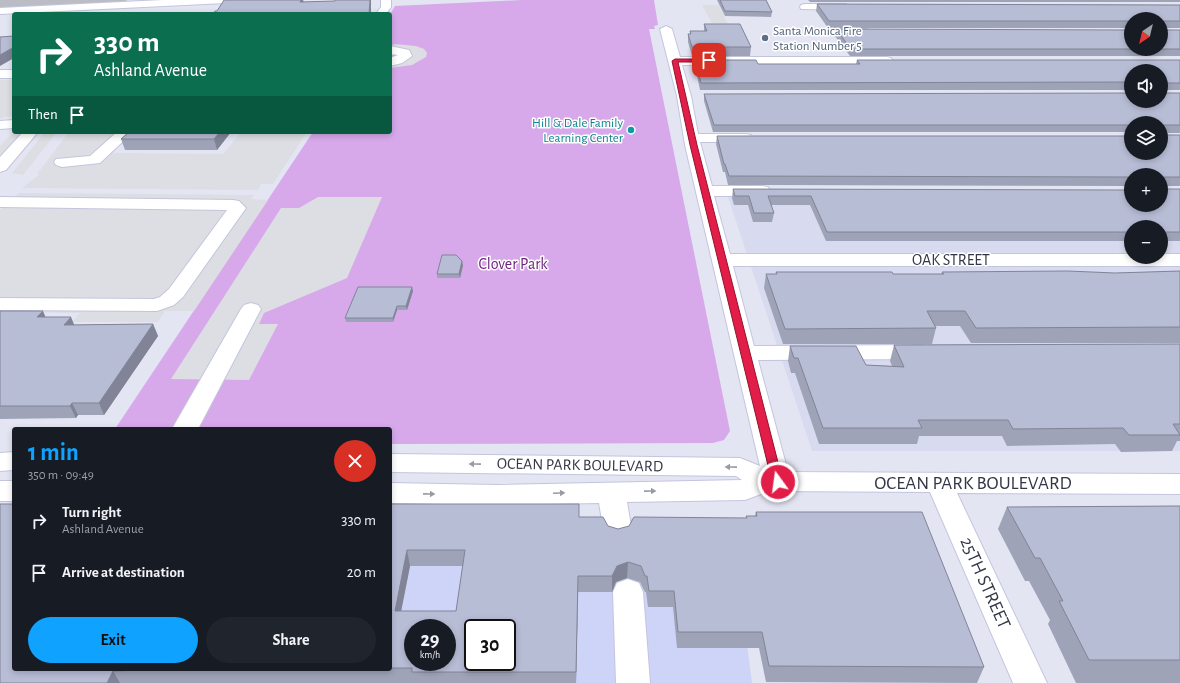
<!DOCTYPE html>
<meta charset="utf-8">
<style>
body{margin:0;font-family:"Alegreya Sans",sans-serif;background:#20242c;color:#f1f3f6;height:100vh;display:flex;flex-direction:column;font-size:15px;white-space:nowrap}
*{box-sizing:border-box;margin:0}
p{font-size:13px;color:#9ea1a6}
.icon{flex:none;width:22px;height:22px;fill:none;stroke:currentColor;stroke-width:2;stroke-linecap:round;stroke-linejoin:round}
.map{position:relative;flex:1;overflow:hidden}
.sheet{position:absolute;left:12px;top:427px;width:380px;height:244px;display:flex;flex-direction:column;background:#171b24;border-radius:4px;box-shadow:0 2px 6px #0003}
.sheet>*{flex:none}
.hud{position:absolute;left:12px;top:12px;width:380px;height:122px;border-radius:4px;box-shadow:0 2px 6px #0003;background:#0b6e4f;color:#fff;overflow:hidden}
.needle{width:26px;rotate:215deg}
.fabs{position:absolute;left:1124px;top:12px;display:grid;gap:8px}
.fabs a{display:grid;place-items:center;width:44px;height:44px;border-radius:50%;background:#171b24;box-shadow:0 2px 6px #0003;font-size:20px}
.speed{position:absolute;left:404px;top:619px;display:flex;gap:8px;font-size:20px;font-weight:700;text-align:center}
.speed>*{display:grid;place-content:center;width:52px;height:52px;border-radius:50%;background:#171b24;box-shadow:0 2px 6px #0003;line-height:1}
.speed small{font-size:10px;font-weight:400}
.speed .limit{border:2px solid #111;border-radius:6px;background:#fff;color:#111}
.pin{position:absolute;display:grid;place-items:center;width:34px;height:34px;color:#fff;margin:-17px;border-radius:8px;box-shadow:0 2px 6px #0006}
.me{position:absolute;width:44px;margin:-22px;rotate:346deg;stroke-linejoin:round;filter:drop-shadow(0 0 3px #0008)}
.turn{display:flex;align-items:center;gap:14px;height:84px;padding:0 16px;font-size:18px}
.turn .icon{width:52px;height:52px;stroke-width:2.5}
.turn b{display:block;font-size:28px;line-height:34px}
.then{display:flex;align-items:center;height:38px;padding:0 16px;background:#0003;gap:8px;font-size:15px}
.round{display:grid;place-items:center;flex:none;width:42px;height:42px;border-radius:21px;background:#20242c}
.overview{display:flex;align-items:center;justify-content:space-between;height:68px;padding:0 16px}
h1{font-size:24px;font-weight:700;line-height:30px;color:#0fa2ff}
.primary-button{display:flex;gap:8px;margin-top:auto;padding:8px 16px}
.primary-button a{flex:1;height:46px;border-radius:24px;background:#0fa2ff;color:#111;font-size:16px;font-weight:700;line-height:46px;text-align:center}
.primary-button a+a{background:#20242c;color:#f1f3f6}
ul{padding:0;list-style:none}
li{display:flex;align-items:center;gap:12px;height:52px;padding:0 16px}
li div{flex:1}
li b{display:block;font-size:15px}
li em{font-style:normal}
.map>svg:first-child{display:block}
.residential{fill:#d8daef;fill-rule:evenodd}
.commercial{fill:#cdd4f8;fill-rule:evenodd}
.green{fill:#d7a9eb}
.parking{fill:#dddee3}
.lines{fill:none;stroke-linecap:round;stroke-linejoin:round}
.taxiway{fill:#bcbdc4;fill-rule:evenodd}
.minor-casing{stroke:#c3c5dd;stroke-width:2}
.minor{fill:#fff;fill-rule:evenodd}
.wall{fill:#9ea3b8;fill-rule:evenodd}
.shaded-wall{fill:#818496}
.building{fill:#b8bdd6;stroke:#818496;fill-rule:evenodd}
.oneway{fill:#999aa2}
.route{fill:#e11d48;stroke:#92132f}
.service-dot{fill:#5c6f8a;stroke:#fff;stroke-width:1.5}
.culture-dot{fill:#0f9aa8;stroke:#fff;stroke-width:1.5}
.labels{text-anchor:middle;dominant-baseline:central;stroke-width:3;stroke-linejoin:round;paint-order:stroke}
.far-service-label{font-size:13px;fill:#4e5e75;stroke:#fff;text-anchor:start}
.far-culture-label{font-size:13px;fill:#0d838f;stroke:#fff;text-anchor:end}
.street-label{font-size:16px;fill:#333646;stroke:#fff}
.park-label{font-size:16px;fill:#6f227c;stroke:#fff}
.near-street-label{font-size:19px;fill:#333646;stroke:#fff}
</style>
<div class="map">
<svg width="1180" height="683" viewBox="0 0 1180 683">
<rect width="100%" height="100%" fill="#e4e5f3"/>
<!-- residential -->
<path class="residential" d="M 727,194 L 1131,205 L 1161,205 L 1180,195 L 1180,451 L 812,451 ZM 1131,227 L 1161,227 L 1161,257 L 1131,257 Z"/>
<!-- commercial -->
<path class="commercial" d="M 0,516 L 14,669 L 390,669 L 390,518 L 731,519 L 752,683 L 0,683 ZM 413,628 L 447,628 L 447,662 L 413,662 ZM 473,628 L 507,628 L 507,662 L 473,662 Z"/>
<!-- green -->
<path class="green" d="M 522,0 L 654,0 L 658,25 L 654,26 L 655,29 L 649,29 L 730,431 L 724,440 L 713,443 L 390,444 L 390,429 L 115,429 L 313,132 L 390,132 L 390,14 L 395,6 Z"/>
<!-- parking -->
<path class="parking" d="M 702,5 L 719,5 L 728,25 L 713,25 Z
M 394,44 L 416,46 L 424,49 L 427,53 L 426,57 L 412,65 L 390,68 L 390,62 L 403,58 L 390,48 Z
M 0,80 L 14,80 L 14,116 L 5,117 L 0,119 Z
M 18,132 L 28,132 L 0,163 L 0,146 L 11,134 Z
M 45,132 L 57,132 L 23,175 L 12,173 Z
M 69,132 L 135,132 L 112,153 L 223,154 L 241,132 L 307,132 L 273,184 L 261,184 L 258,190 L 22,188 L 40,174 L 37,174 Z
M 19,193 L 254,195 L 251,199 L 268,200 L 194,311 L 165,311 L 158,322 L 72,322 L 80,313 L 0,312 L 0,210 Z
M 318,197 L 382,197 L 347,278 L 264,313 L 259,324 L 278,324 L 249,380 L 171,379 L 281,208 L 299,208 Z"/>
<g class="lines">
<!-- taxiway -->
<path class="taxiway" d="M 0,0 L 127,0 L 123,6 L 114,8 L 0,13 Z"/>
<defs>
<path id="minor" d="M 163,0 L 231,0 L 226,3 L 0,14 L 0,8 Z
M 381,0 L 391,0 L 391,7 L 386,14 L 376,14 L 381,7 Z
M 805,4 L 846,4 L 851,7 L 846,10 L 801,9 L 800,7 L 801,5 Z
M 666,26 L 672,29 L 680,57 L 887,57 L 891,58 L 893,61 L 891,64 L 887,65 L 682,65 L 691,96 L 698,134 L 746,134 L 751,135 L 753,138 L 751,141 L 746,142 L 700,142 L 712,186 L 762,186 L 768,187 L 770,191 L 768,195 L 762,196 L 714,196 L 730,254 L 1131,254 L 1131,257 L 1161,257 L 1161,254 L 1180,254 L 1180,266 L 733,266 L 754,346 L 921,345 L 929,347 L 932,352 L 929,357 L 921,359 L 758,360 L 788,472 L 1180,474 L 1180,494 L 957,493 L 1047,683 L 1013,683 L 930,492 L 769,491 L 745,500 L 627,502 L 632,532 L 628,540 L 618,543 L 608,540 L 604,532 L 599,503 L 497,505 L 390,503 L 390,483 L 497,485 L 742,480 L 736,476 L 390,472 L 390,454 L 740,458 L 760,466 L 685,145 L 677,96 L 660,29 Z
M 817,29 L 866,29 L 870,30 L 872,32 L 870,34 L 866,35 L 813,34 L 811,32 L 813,30 Z
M 390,46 L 409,50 L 412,56 L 402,63 L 390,66 L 390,58 L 398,55 L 390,54 Z
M 0,70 L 14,70 L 14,78 L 0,78 Z
M 14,120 L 14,128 L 0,129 L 0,121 Z
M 23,132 L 38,132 L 6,170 L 0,172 L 0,157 Z
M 117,132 L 133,132 L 100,163 L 62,167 L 56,165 L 54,162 L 56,159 L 90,156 Z
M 0,197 L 233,200 L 239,201 L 246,208 L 183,297 L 174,305 L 157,311 L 0,310 L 0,298 L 154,299 L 160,297 L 169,289 L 227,210 L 0,207 Z
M 251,303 L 258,305 L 261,309 L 198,429 L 172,429 L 241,309 L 244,305 Z
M 14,452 L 14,470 L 0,471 L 0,453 Z
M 0,481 L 14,481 L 14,501 L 0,501 Z
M 628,579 L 639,583 L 643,592 L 650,683 L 616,683 L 613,592 L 617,583 Z"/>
</defs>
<!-- minor casing -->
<use href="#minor" class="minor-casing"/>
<!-- minor -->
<use href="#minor" class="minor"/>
</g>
<!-- wall -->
<path class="wall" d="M 717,0 L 766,0 L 772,12 L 771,17 L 725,16 Z
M 808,0 L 1180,0 L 1180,2 L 810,2 Z
M 817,4 L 1180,5 L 1180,28 L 1162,28 L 1162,30 L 1180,30 L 1180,56 L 850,56 L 835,36 L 836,29 L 1161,49 L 1131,19 L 1131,28 L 828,28 L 816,11 Z
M 704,24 L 751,47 L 750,56 L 692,56 L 688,42 L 688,34 L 690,34 L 690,31 L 704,31 Z
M 695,60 L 758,64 L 856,64 L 857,60 L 1180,60 L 1180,90 L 1163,90 L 1163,93 L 1180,93 L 1180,133 L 1163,133 L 1163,135 L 1180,135 L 1180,186 L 1164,186 L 1164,189 L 1180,189 L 1180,241 L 1161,241 L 1161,227 L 1131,227 L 1131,241 L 826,241 L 810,205 L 771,205 L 774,213 L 772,222 L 753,222 L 748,205 L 734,205 L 732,198 L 733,189 L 1131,205 L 1161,175 L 1131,175 L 1131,186 L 728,185 L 725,172 L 723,172 L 716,144 L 717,136 L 1131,153 L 1161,123 L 1131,123 L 1131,132 L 713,132 L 704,101 L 704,94 L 1161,101 L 1131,71 L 1131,90 L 700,90 L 695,66 Z
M 129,132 L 231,132 L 217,150 L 125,150 L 121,139 Z
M 463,265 L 460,278 L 437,278 L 437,274 Z
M 1180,271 L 1180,343 L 971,343 L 960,326 L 935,326 L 936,328 L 932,344 L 783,344 L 764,288 L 766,274 L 776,274 L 776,272 L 893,274 L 941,274 L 942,272 L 1115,273 Z
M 413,291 L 407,310 L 397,310 L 393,322 L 346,322 L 345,318 Z
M 0,311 L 46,317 L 74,325 L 153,324 L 158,336 L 104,415 L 78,415 L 76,418 L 0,419 Z
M 1180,344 L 1180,441 L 1177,441 L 1172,451 L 1121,452 L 1115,444 L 1007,446 L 1002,436 L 919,436 L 917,444 L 819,444 L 795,373 L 791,373 L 788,361 L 790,346 L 866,365 L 892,366 L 890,361 L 894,345 Z
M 390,504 L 579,517 L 618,529 L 746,518 L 746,516 L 755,516 L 756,512 L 984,667 L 977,683 L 766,682 L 759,648 L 677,648 L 673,607 L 648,607 L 646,592 L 645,592 L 640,582 L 627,578 L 616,582 L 612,592 L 578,592 L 576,683 L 0,683 L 14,669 L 390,669 ZM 410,566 L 463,566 L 456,611 L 401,611 Z
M 1180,506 L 1180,683 L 1076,683 L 1048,624 L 1050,620 L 1029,581 L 1025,581 L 998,529 L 1007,507 Z"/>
<!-- shaded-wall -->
<path class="shaded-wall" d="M 301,0 L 303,0 L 304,2 L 301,10 L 300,2 Z
M 370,0 L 371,0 L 371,14 L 369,14 Z
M 14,47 L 14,58 L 0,66 L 0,55 Z
M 220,132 L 231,132 L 217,150 L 214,139 Z
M 462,261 L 463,265 L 460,278 L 459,274 Z
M 412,287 L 413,291 L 407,310 L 406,306 Z
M 397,306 L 397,310 L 393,322 L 393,318 Z
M 43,311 L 48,323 L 37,317 Z
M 71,317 L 76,329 L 64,325 Z
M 153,324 L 158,336 L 104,415 L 99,403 Z
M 72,403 L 78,415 L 76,418 L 70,406 Z
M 407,550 L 410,566 L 398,627 L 395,611 Z
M 628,562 L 627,578 L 616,582 L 612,592 L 612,576 L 617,566 Z
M 578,576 L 578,592 L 576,683 L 576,672 Z
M 113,671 L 120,683 L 107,683 Z"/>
<!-- building -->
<path class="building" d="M 224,0 L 301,0 L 300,2 L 335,1 L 335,0 L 370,0 L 369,14 L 213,14 L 215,11 L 217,11 Z
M 720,0 L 766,0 L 772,12 L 725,11 Z
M 817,4 L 1180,5 L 1180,21 L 1163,21 L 1162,23 L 1162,30 L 1180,30 L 1180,49 L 1161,49 L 1161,19 L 1131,19 L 1131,21 L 829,21 Z
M 704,24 L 740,24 L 751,47 L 692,47 L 688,34 L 691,34 L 690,31 L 707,31 Z
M 836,29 L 1131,30 L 1131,49 L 851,49 Z
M 14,36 L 14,47 L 0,55 L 0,37 Z
M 695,60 L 756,60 L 758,64 L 860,64 L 857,60 L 1180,60 L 1180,83 L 1163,83 L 1163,93 L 1180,93 L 1180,125 L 1163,125 L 1163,135 L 1180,135 L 1180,177 L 1163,177 L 1164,189 L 1180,189 L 1180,232 L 1161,232 L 1161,227 L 1131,227 L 1131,232 L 827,232 L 811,196 L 768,196 L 774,213 L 754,213 L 749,196 L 735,196 L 733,189 L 1131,190 L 1131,205 L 1161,205 L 1161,175 L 1131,175 L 1131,177 L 729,176 L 725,164 L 724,164 L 717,136 L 1131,136 L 1131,153 L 1161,153 L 1161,123 L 1131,123 L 1131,125 L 714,125 L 704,94 L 1131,93 L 1131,101 L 1161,101 L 1161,71 L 1131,71 L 1131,82 L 701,83 Z
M 129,132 L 220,132 L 214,139 L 121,139 Z
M 442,255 L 456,255 L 462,261 L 459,274 L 437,274 Z
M 1068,271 L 1115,273 L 1180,271 L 1180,327 L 976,328 L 965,311 L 927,311 L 936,328 L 785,329 L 766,274 L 777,274 L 776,272 L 892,272 L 893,274 L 944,274 L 942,272 Z
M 358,287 L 412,287 L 406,306 L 397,306 L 393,318 L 345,318 Z
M 0,311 L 43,311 L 37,317 L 71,317 L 64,325 L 153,324 L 99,403 L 72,403 L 70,406 L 0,406 Z
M 1180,344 L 1180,424 L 1173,424 L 1180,435 L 1129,435 L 1123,428 L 1013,429 L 1008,420 L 918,420 L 922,428 L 823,428 L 798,358 L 794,358 L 790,346 L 856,346 L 866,365 L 904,367 L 894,345 Z
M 0,504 L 14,504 L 14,669 L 173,669 L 113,671 L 107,683 L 0,683 Z
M 390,504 L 579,504 L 579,517 L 603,517 L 608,526 L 618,529 L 629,526 L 634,517 L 747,518 L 746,516 L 757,516 L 756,512 L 922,512 L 984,667 L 769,666 L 762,632 L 678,632 L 674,591 L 649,591 L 647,576 L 645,576 L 641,566 L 628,562 L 617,566 L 612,576 L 578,576 L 576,672 L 412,672 L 412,668 L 390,668 ZM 407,550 L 465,550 L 456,611 L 395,611 ZM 413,628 L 447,628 L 447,662 L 413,662 ZM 473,628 L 507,628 L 507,662 L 473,662 Z
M 1180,506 L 1180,660 L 1089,660 L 1059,601 L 1063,601 L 1040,558 L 1035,558 L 1007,507 Z"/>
<!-- one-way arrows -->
<defs><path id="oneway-solid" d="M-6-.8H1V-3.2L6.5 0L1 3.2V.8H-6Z"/></defs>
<g class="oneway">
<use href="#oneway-solid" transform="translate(475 464) rotate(-179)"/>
<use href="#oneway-solid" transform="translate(731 467) rotate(-179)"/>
<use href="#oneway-solid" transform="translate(650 491) rotate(-1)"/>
<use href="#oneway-solid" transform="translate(559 493) rotate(-2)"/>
<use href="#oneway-solid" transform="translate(429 494) rotate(1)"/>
</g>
<!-- route -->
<path class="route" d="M 675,59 L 709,59 L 711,60 L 709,62 L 678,62 L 697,145 L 783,482 L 781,485 L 774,485 L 772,482 L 690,145 L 672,61 Z"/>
<!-- markers -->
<circle class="service-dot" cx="765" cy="38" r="4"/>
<circle class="culture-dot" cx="631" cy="130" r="4"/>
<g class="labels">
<!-- far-service labels -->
<g class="far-service-label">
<text x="773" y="31">Santa Monica Fire<tspan x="773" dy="15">Station Number 5</tspan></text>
</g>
<!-- far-culture labels -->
<g class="far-culture-label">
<text x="623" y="123">Hill &amp; Dale Family<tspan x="623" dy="15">Learning Center</tspan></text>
</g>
<!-- street labels -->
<g class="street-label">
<text x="951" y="260">OAK STREET</text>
<text transform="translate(580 465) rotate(1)">OCEAN PARK BOULEVARD</text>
</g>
<!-- park labels -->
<g class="park-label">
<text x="513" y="264">Clover Park</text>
</g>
<!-- near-street labels -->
<g class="near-street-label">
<text x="973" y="483">OCEAN PARK BOULEVARD</text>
<text transform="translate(985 583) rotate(66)">25TH STREET</text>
</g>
</g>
</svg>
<div class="fabs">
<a><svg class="needle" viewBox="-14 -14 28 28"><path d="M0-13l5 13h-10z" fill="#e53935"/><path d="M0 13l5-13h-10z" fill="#9ea1a6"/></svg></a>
<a><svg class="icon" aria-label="sound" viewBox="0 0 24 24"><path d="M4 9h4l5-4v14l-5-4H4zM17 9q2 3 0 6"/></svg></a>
<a><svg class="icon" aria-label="layers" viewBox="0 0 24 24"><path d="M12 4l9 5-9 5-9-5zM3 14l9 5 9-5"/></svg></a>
<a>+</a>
<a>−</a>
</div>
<div class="speed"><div>29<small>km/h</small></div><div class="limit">30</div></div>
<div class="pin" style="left:709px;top:60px;background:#d93025"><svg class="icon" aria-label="arrive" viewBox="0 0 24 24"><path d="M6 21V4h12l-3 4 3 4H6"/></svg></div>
<svg class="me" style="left:778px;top:482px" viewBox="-20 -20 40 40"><circle r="17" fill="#e11d48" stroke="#fff" stroke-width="3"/><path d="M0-11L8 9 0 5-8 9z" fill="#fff"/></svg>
<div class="hud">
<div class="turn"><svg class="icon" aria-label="right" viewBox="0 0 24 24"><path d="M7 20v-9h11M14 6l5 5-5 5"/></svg><div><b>330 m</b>Ashland Avenue</div></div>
<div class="then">Then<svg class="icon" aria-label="arrive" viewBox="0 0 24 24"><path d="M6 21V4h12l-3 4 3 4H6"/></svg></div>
</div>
<section class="sheet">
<div class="overview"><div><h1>1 min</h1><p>350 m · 09:49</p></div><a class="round" style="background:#d93025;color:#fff"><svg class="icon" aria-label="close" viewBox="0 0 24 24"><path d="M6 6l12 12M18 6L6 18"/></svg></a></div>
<ul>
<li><svg class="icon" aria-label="right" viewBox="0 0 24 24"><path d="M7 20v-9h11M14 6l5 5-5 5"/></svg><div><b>Turn right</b><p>Ashland Avenue</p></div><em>330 m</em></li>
<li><svg class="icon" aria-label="arrive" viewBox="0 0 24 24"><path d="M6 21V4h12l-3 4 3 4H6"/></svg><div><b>Arrive at destination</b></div><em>20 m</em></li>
</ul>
<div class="primary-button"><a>Exit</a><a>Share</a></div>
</section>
</div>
